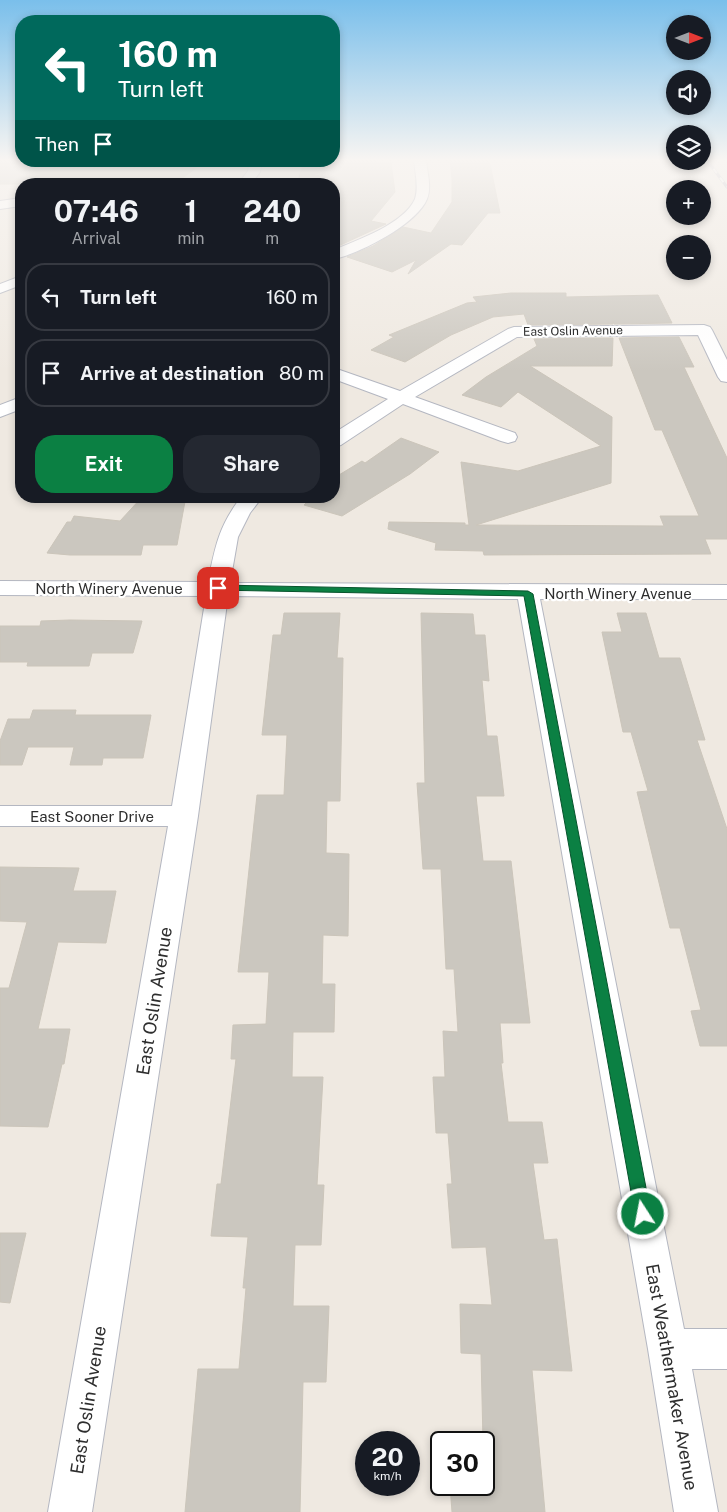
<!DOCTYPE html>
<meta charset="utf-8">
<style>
body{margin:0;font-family:"Public Sans",sans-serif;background:#242831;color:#f1f3f6;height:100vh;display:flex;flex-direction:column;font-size:19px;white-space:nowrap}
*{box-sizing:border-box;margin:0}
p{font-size:16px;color:#9ea1a6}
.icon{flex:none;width:28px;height:28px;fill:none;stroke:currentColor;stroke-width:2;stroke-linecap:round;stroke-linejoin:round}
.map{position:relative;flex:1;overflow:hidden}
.panel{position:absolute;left:15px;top:178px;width:325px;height:325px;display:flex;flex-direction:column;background:#171b24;border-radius:20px;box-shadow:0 2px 8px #0003}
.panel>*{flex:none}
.hud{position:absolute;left:15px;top:15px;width:325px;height:152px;border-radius:20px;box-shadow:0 2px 8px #0003;background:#00695c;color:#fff;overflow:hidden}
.needle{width:32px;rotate:90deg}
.buttons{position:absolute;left:666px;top:15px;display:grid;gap:10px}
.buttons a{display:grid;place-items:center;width:45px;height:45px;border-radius:50%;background:#171b24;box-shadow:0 2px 8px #0003;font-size:25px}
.speed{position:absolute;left:355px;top:1431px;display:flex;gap:10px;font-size:25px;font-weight:700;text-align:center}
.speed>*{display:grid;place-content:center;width:65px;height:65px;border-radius:50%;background:#171b24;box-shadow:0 2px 8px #0003;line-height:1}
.speed small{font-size:12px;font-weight:400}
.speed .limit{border:2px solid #111;border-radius:8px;background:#fff;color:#111}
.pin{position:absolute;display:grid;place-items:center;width:42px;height:42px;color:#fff;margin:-21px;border-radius:10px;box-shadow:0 2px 8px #0006}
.me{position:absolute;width:55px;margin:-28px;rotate:349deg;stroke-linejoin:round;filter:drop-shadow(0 0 4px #0008)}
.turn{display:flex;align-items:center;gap:18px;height:105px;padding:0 20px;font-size:22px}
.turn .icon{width:65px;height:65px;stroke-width:2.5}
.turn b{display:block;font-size:35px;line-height:42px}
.then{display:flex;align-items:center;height:48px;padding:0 20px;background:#0003;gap:10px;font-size:19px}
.eta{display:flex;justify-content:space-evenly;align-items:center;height:85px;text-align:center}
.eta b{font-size:30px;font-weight:700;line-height:35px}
.button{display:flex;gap:10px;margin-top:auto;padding:10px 20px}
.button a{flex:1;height:58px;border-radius:20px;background:#0b8043;color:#fff;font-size:20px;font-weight:700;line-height:58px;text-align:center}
.button a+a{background:#242831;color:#f1f3f6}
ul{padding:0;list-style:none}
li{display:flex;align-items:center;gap:15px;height:68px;margin:0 10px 8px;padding:0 10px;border:2px solid #363941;border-radius:20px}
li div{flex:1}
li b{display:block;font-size:19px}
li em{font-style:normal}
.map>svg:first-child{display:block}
.building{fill:#cbc7bf;stroke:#cbc5ba}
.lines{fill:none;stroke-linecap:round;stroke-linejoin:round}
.street-casing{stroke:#b4b7c1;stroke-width:2}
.street{fill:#fff;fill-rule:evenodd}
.rail-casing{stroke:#a3a6b8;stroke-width:3}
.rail{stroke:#fff;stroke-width:2;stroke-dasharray:5.5;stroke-linecap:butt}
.route{fill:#0b8043;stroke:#07532c}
.labels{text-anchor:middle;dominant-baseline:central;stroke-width:4.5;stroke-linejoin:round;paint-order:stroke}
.far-street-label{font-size:12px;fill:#2e2e2e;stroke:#fff}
.street-label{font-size:15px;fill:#2e2e2e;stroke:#fff}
.near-street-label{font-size:18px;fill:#2e2e2e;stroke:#fff}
</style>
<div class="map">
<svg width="727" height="1512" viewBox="0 0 727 1512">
<rect width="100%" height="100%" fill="#efe9e1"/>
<!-- building -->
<path class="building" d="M 376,160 L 377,163 L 391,163 L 395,192 L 371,221 L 386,224 L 334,248 L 334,184 L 297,184 L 304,161 Z
M 450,160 L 487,160 L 490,164 L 500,213 L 488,213 L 462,245 L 451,244 L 408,274 L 416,260 L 392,272 L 347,257 L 373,246 L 403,227 L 431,233 L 452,202 L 452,178 Z
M 0,161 L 206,161 L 174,184 L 0,184 Z
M 511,293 L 566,293 L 566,297 L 658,295 L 672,323 L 614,324 L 613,321 L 613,324 L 528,325 L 524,314 L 493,317 L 451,335 L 405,362 L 371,350 L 394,337 L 389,335 L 467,303 L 477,302 L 473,297 Z
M 679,337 L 694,367 L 684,367 L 727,458 L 727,539 L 705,539 L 711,554 L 484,555 L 483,551 L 435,550 L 436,543 L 388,529 L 389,522 L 465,523 L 465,525 L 469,525 L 461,462 L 518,471 L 601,446 L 518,392 L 501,407 L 462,395 L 486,377 L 537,346 L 534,339 L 613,338 L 612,366 L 530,366 L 612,417 L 611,483 L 476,525 L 664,526 L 660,516 L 699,516 L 662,430 L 655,430 L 619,338 Z
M 401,438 L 439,452 L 410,474 L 342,516 L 304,505 L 313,496 L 334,496 L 334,478 L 362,461 L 365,463 Z
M 143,496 L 186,496 L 177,545 L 143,545 L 141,555 L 70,555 L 47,553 L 67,522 L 71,522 L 74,516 L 120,521 Z
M 284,613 L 340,613 L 337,658 L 343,658 L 340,801 L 327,801 L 326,853 L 349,854 L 348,936 L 323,935 L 322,984 L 335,984 L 334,1032 L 293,1032 L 292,1077 L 323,1077 L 317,1185 L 324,1185 L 321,1245 L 295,1245 L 293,1306 L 329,1306 L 326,1382 L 303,1382 L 300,1512 L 185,1512 L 198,1369 L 239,1369 L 246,1288 L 243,1288 L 248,1237 L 211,1236 L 217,1184 L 221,1184 L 236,1059 L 231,1059 L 233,1025 L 266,1024 L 269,972 L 238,972 L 257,795 L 284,795 L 287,735 L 262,735 L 273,635 L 281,635 Z
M 421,613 L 473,614 L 475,635 L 485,635 L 489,681 L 482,680 L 487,736 L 497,736 L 504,796 L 476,796 L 483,861 L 511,861 L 530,1023 L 500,1023 L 503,1063 L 501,1063 L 508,1122 L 542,1122 L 548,1163 L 533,1163 L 544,1240 L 557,1239 L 572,1371 L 532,1370 L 545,1512 L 452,1512 L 450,1485 L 484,1485 L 481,1354 L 461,1353 L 460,1304 L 492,1305 L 486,1247 L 452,1248 L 447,1184 L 452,1184 L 448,1133 L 436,1133 L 433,1077 L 445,1077 L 443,1031 L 458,1032 L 454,969 L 446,969 L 441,869 L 423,869 L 417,783 L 425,783 Z
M 617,613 L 646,613 L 659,658 L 680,658 L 705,740 L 697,740 L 727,829 L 727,1046 L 700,1046 L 691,1011 L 701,1010 L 680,928 L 670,928 L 637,792 L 648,791 L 631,732 L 623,732 L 602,632 L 622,632 Z
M 41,621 L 70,620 L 142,621 L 133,653 L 92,653 L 89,666 L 27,666 L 28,662 L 0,662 L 0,626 L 40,626 Z
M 33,710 L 76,710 L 75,715 L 151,715 L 143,758 L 103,758 L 102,765 L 70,765 L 74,747 L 28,747 L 22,765 L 0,765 L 0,741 L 8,719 L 30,719 Z
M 0,867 L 79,868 L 73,891 L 116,891 L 106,943 L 58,942 L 38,1029 L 70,1029 L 64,1064 L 62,1064 L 48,1127 L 0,1126 L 0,988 L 9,988 L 27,922 L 0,921 Z
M 0,1233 L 26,1233 L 10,1303 L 0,1302 Z"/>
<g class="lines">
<defs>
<path id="street" d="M 414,160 L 426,160 C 427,172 432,187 427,199 C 417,224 359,254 334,259 L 334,250 C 357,240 404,224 415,199 C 419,187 415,172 414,160 Z
M 250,161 L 262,161 L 260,172 L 251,184 L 238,184 L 248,171 Z
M 21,198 L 21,206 L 0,209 L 0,201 Z
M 21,276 L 21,285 L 0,293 L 0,284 Z
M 704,325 L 710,327 L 712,330 L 727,360 L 727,382 L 721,381 L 718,377 L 698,335 L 517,337 L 415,397 L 515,433 L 517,437 L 515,441 L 508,443 L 501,441 L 403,404 L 341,445 L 334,447 L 334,433 L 388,399 L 334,379 L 334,368 L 400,391 L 508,329 L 514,327 Z
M 21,397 L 21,409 L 0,417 L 0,405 Z
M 242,496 L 263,496 L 250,513 L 238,537 L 230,583 L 727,585 L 727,599 L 540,599 L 684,1329 L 727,1329 L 727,1369 L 692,1369 L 718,1512 L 674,1512 L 648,1349 L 518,599 L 228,596 L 198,816 L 92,1512 L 48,1512 L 168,826 L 0,826 L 0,806 L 172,806 L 206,596 L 0,595 L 0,581 L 208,582 C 215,547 219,525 242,496 Z"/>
</defs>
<!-- street casing -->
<use href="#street" class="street-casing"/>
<!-- street -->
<use href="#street" class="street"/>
<defs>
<path id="rail" d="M 707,160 L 727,187"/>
</defs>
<!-- rail casing -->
<use href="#rail" class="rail-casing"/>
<!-- rail -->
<use href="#rail" class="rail"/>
</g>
<!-- sky -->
<linearGradient id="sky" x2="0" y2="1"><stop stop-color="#7abfeb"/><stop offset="0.43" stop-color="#f8f5f2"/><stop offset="1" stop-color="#f8f5f2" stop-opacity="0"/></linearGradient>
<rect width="727" height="372" fill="url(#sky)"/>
<!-- route -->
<path class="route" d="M 218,585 L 528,591 L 533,594 L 651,1214 L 649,1219 L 643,1222 L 638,1219 L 635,1214 L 524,596 L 215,590 L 213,588 Z"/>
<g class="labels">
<!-- far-street labels -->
<g class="far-street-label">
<text transform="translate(573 331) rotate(-1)">East Oslin Avenue</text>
</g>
<!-- street labels -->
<g class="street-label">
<text x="109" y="588">North Winery Avenue</text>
<text x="618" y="593">North Winery Avenue</text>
<text x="92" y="816">East Sooner Drive</text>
</g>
<!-- near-street labels -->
<g class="near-street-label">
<text transform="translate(154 1001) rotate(-81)">East Oslin Avenue</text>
<text transform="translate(672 1377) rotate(80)">East Weathermaker Avenue</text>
<text transform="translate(88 1400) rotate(-81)">East Oslin Avenue</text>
</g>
</g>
</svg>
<div class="buttons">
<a><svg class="needle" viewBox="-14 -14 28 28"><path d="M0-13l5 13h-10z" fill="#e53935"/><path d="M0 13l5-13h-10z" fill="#9ea1a6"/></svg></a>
<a><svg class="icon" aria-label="sound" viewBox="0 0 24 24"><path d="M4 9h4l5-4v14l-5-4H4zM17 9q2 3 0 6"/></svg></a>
<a><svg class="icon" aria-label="layers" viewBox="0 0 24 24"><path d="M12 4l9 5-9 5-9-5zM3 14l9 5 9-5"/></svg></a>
<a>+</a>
<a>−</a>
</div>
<div class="speed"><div>20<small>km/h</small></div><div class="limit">30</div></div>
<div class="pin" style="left:218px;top:588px;background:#d93025"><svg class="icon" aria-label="arrive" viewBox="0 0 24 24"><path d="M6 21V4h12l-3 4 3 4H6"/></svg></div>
<svg class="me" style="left:643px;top:1214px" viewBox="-20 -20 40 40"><circle r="17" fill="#0b8043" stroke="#fff" stroke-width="3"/><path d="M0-11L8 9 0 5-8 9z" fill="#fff"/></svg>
<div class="hud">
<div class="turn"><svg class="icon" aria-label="left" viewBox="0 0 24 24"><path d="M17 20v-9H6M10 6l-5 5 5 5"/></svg><div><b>160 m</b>Turn left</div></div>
<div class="then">Then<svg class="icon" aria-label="arrive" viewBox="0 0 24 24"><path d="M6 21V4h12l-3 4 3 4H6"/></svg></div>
</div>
<section class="panel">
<div class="eta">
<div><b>07:46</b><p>Arrival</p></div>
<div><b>1</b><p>min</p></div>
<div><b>240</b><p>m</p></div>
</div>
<ul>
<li><svg class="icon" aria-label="left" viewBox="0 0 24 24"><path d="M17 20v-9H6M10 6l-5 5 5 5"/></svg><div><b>Turn left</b></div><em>160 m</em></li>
<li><svg class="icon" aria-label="arrive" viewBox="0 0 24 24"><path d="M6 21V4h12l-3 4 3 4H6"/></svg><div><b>Arrive at destination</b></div><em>80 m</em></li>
</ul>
<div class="button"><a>Exit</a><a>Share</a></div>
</section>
</div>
